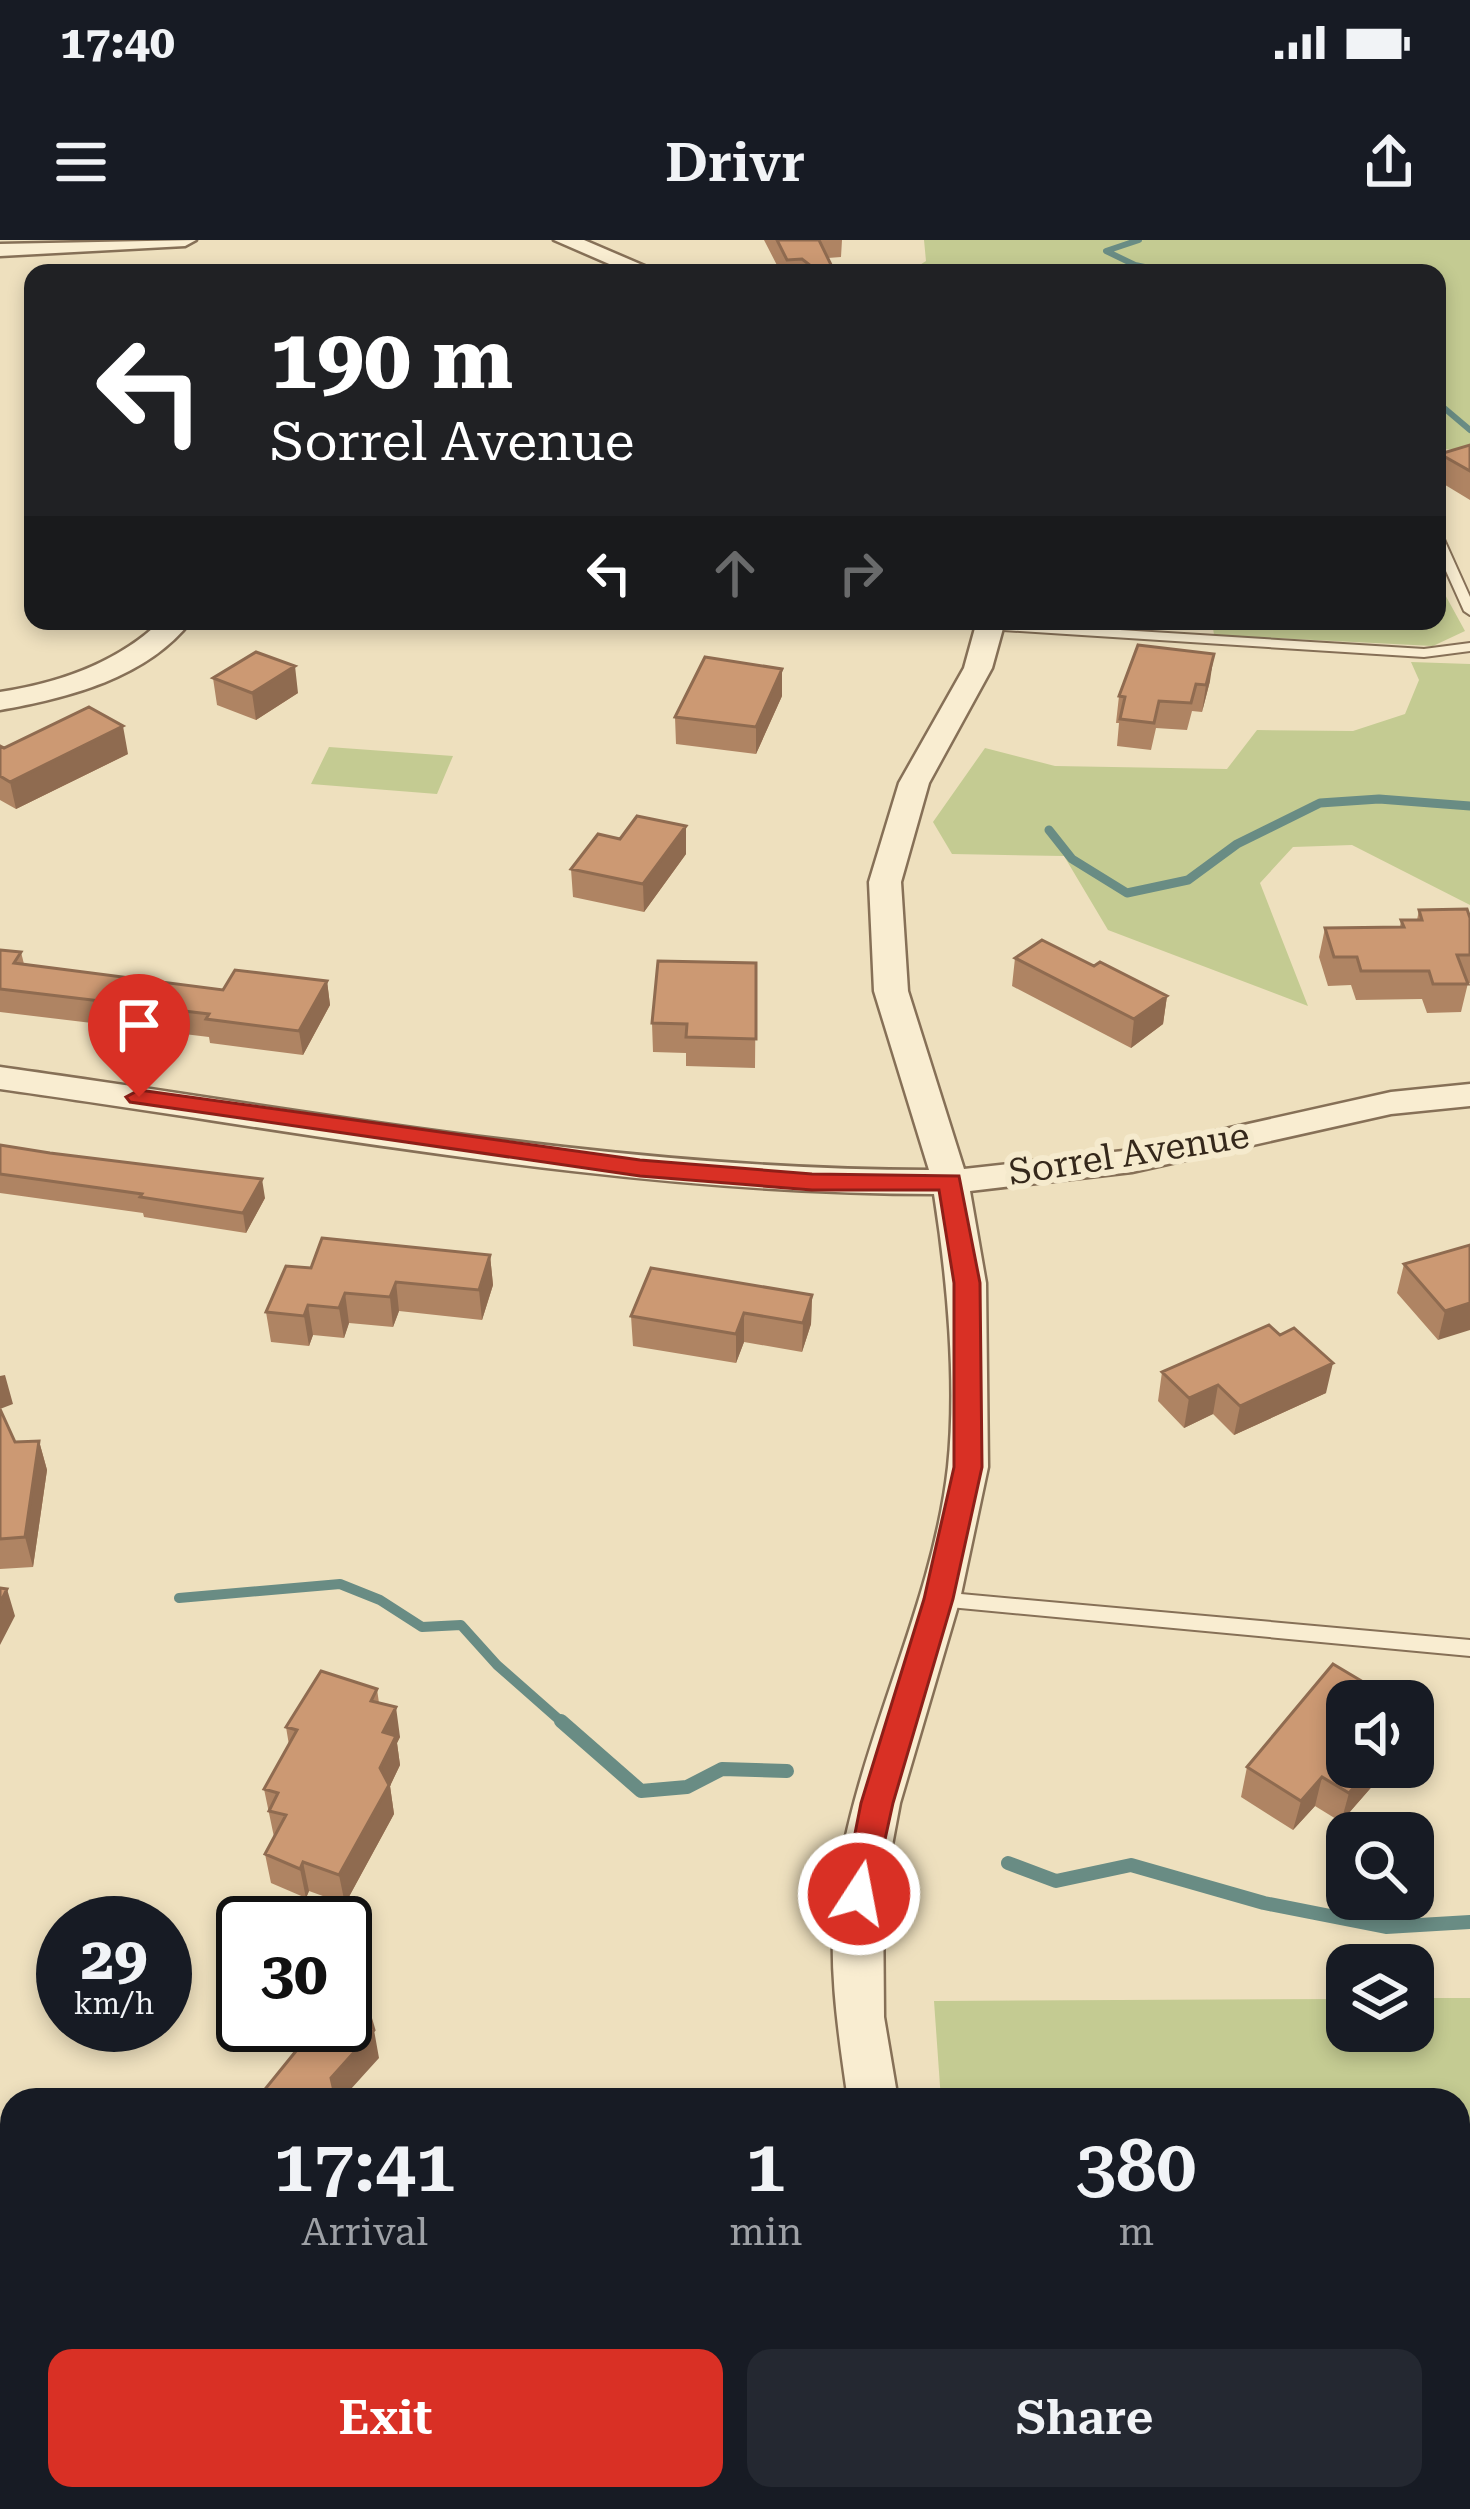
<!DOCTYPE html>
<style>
body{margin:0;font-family:"Roboto Serif",serif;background:#242831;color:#f1f3f6;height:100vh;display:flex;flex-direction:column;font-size:45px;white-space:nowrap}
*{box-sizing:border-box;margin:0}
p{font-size:39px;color:#9ea1a6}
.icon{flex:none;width:66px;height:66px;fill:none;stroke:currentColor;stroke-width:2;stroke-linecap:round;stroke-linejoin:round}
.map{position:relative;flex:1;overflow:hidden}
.details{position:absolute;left:0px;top:1848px;width:1470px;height:423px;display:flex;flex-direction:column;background:#171b24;border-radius:36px 36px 0 0;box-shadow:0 6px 18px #0003}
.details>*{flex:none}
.hud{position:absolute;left:24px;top:24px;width:1422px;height:366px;border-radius:24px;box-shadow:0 6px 18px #0003;background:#202124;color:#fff;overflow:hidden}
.fabs{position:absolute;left:1326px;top:1440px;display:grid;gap:24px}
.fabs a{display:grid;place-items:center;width:108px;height:108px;border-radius:24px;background:#171b24;box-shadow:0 6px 18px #0003;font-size:60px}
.speed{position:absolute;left:36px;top:1656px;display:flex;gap:24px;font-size:60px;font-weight:700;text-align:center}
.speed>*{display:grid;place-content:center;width:156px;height:156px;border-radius:50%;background:#171b24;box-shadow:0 6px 18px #0003;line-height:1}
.speed small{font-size:30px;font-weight:400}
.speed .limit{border:6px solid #111;border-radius:18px;background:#fff;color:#111}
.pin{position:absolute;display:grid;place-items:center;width:102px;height:102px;color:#fff;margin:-123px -51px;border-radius:50% 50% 50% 0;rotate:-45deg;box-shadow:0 0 12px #0007}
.pin .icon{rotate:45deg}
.me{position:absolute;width:132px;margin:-66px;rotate:11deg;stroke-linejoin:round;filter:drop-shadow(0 0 9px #0008)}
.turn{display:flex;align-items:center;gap:42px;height:252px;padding:0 48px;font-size:54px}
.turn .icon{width:156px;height:156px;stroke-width:2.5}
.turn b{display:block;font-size:84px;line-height:102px}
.lanes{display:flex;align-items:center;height:114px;padding:0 48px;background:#0003;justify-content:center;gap:60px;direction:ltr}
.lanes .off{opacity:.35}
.eta{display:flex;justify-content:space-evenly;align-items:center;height:204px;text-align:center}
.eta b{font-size:72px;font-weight:600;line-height:84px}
.action{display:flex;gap:24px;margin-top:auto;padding:24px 48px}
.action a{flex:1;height:138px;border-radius:24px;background:#d93025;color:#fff;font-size:48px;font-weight:600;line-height:138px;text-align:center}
.action a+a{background:#242831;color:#f1f3f6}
.status{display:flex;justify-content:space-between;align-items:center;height:84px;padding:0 60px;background:#171b24;direction:ltr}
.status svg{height:33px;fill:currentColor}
header{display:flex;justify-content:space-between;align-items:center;height:156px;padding:0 48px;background:#171b24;font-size:54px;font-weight:600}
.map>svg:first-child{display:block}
.green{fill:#c4cb92}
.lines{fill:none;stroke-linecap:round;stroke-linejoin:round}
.stream-far3{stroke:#698c84;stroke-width:6}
.stream-far2{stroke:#698c84;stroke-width:9}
.stream-far1{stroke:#698c84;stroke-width:10}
.stream{stroke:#698c84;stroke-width:14}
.service-casing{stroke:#867057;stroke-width:4}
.minor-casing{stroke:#867057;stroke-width:5}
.service{fill:#f9edd1;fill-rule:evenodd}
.minor{fill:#f9edd1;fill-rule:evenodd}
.wall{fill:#af8463}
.shaded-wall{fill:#8f6b50}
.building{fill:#cc9973;stroke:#8f6b50;stroke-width:3}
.route{fill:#d93025;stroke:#8d1f18;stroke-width:3}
.labels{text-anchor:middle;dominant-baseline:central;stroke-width:12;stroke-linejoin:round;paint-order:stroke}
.street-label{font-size:36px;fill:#35281b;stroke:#f5eacd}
</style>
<div class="status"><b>17:40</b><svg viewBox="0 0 49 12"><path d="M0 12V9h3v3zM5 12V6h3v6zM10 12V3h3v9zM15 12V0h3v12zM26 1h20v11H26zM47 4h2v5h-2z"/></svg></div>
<header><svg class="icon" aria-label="menu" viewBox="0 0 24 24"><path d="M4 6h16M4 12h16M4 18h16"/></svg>Drivr<svg class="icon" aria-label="share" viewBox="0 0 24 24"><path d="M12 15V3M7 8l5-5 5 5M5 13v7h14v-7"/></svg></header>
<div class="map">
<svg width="1470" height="2269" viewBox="0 0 1470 2269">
<rect width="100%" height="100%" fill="#eee0be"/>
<!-- green -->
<path class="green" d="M 924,0 L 1470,0 L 1470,210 L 1437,209 L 1437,33 L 907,33 L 926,21 Z
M 1437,340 L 1465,391 L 1433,406 L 1214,395 L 1212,381 L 1437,381 Z
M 1411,422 L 1470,424 L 1470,665 L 1352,605 L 1293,607 L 1260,643 L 1308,766 L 1108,690 L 1064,616 L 952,614 L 933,582 L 985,508 L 1055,526 L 1227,529 L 1257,490 L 1353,491 L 1405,474 L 1419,440 Z
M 329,507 L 453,516 L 437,554 L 311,544 Z
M 1413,1758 L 1470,1758 L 1470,2044 L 1458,2052 L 1458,1860 L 941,1860 L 934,1761 L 1347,1759 L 1347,1791 L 1413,1791 Z"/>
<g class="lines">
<!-- stream-far3 -->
<path class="stream-far3" d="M 1139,0 L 1106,11 L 1135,25 L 1173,33
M 1437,162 L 1470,190"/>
<!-- stream-far2 -->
<path class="stream-far2" d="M 1049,590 L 1072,619 L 1127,653 L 1188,640 L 1237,604 L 1320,563 L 1379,559 L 1470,566"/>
<!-- stream-far1 -->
<path class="stream-far1" d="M 179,1358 L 340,1344 L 380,1360 L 422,1387 L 461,1385 L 497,1425 L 564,1484"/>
<!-- stream -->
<path class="stream" d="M 561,1481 L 641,1551 L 687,1547 L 722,1529 L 787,1531
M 1008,1623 L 1056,1641 L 1131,1625 L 1264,1663 L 1386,1687 L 1470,1682"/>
<defs>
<path id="service" d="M 1437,293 L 1443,297 L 1470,357 L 1470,375 L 1464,371 L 1437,311 Z
M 991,382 L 1424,409 L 1470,403 L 1470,411 L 1424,417 L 987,389 L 985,386 Z
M 939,1352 L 1470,1400 L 1470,1416 L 939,1366 L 932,1364 L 929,1359 L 932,1354 Z"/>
<path id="minor" d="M 196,0 L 185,6 L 0,16 L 0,4 Z
M 554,0 L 584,0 L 661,33 L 630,33 Z
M 161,381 L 191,381 C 147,438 68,458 0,470 L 0,452 C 59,443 117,423 161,381 Z
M 977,381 L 1005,381 L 992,428 L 929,543 L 901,642 L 908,751 L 964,929 L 1132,910 L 1391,852 L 1470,844 L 1470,866 L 1391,874 L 1132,932 L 970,951 L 986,1043 L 988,1227 L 960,1359 L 900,1563 L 883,1653 L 884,1777 L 898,1860 L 848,1860 C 838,1792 827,1719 836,1651 C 855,1507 932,1370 948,1227 C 957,1142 947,1037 934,954 C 621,954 309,892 0,849 L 0,827 C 308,870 617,930 929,930 L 874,751 L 869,642 L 899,543 L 964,428 Z
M 995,2259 L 1052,2259 L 1056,2269 L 999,2269 Z"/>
</defs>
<!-- service casing -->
<use href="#service" class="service-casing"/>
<!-- minor casing -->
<use href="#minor" class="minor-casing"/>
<!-- service -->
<use href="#service" class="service"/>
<!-- minor -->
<use href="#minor" class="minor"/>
</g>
<!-- wall -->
<path class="wall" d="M 764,0 L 842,0 L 841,17 L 828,18 L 835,33 L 781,33 Z
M 1470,205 L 1470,260 L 1437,240 L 1440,214 Z
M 375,381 L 427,381 L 427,386 L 376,389 Z
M 213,438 L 298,453 L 256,480 L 217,465 Z
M 1210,441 L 1202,472 L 1192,471 L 1187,490 L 1156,488 L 1151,510 L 1117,506 L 1119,483 L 1116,483 L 1119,456 Z
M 782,456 L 756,514 L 676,504 L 675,477 Z
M 0,506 L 4,508 L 128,514 L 16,569 L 0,560 Z
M 686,614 L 644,672 L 573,657 L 571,629 Z
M 1419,670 L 1470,678 L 1470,743 L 1468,743 L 1461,772 L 1427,773 L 1422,759 L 1356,760 L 1351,745 L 1328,746 L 1319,717 L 1325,688 L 1400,687 L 1401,680 L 1417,680 Z
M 0,710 L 21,712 L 24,724 L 223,750 L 327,741 L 330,765 L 303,815 L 210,803 L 209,797 L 0,772 Z
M 1015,718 L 1094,726 L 1167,756 L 1163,784 L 1131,808 L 1012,746 Z
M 756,723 L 755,828 L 686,826 L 686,813 L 653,812 L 652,783 Z
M 0,905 L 265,958 L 246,993 L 144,977 L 143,973 L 0,953 Z
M 1470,1005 L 1438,1100 L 1397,1053 L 1404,1024 Z
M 490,1015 L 493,1045 L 482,1080 L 399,1071 L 393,1087 L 349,1083 L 344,1098 L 313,1095 L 309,1106 L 271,1102 L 266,1072 L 311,1028 Z
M 812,1055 L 811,1084 L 802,1112 L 744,1102 L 736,1123 L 633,1106 L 631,1076 Z
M 1280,1095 L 1326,1153 L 1234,1195 L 1213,1174 L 1184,1188 L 1158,1161 L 1162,1132 Z
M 0,1169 L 15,1202 L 39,1201 L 47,1230 L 33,1327 L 0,1329 Z
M 377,1449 L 379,1463 L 400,1497 L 397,1503 L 400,1525 L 390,1546 L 394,1574 L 345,1664 L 309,1651 L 306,1658 L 271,1643 L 265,1614 L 274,1597 L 264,1549 L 289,1505 L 286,1487 Z
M 1247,1527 L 1389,1527 L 1341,1582 L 1315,1566 L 1293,1590 L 1241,1557 Z"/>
<!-- shaded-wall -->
<path class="shaded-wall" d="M 1214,414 L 1210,441 L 1202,472 L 1206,445 Z
M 295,426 L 298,453 L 256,480 L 252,453 Z
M 782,429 L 782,456 L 756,514 L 756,487 Z
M 123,486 L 128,514 L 16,569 L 10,542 Z
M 686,586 L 686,614 L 644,672 L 643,644 Z
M 327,741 L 330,765 L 303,815 L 299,791 Z
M 1167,756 L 1163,784 L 1131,808 L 1134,779 Z
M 262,939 L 265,958 L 246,993 L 243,973 Z
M 490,1015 L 493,1045 L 482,1080 L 479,1050 Z
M 396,1042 L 399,1071 L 393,1087 L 390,1057 Z
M 345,1053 L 349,1083 L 344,1098 L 339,1068 Z
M 812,1055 L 811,1084 L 802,1112 L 803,1083 Z
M 1470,1063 L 1470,1090 L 1438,1100 L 1445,1071 Z
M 308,1065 L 313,1095 L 309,1106 L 304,1076 Z
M 744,1073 L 744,1102 L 736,1123 L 736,1094 Z
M 1333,1123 L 1326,1153 L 1234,1195 L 1240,1166 Z
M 5,1135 L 13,1164 L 0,1169 L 0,1136 Z
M 1218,1145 L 1213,1174 L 1184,1188 L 1189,1158 Z
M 39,1201 L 47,1230 L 33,1327 L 25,1297 Z
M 7,1349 L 15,1376 L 0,1405 L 0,1363 Z
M 396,1467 L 400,1497 L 397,1503 L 400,1525 L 390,1546 L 394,1574 L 345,1664 L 339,1635 L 380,1528 L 383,1492 Z
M 1372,1527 L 1389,1527 L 1341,1582 L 1349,1553 Z
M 1322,1537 L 1315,1566 L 1293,1590 L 1301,1561 Z
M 303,1622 L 309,1651 L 306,1658 L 300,1629 Z
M 374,1790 L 379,1818 L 341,1860 L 335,1860 L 331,1838 Z
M 695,2259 L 719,2259 L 712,2269 L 688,2269 Z"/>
<!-- building -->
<path class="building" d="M 777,0 L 819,0 L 835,33 L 820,33 L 802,19 L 787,20 Z
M 1470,205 L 1470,231 L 1440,214 Z
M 1138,405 L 1214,414 L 1206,445 L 1196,444 L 1191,463 L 1159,461 L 1154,483 L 1120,479 L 1125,457 L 1119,456 Z
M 256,412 L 295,426 L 252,453 L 213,438 Z
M 705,417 L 782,429 L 756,487 L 675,477 Z
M 89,467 L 123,486 L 10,542 L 0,536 L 0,506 L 4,508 Z
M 637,576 L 686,586 L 643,644 L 571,629 L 598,594 L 620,599 Z
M 1467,669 L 1470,678 L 1470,715 L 1457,715 L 1468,744 L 1433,744 L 1429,731 L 1361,731 L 1357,717 L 1334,717 L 1325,688 L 1404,687 L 1401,680 L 1422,680 L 1419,670 Z
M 1042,700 L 1094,726 L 1100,722 L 1167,756 L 1134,779 L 1015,718 Z
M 0,710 L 21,712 L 14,723 L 223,750 L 235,730 L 327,741 L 299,791 L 206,779 L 209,774 L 0,749 Z
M 658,721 L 756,723 L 756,799 L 686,797 L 687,784 L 652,783 Z
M 0,905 L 50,913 L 262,939 L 243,973 L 140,957 L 142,954 L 0,934 Z
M 322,998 L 490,1015 L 479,1050 L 396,1042 L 390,1057 L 345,1053 L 339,1068 L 308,1065 L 304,1076 L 266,1072 L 286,1026 L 311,1028 Z
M 1470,1005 L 1470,1063 L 1445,1071 L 1404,1024 Z
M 651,1028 L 812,1055 L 803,1083 L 744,1073 L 736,1094 L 631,1076 Z
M 1269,1085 L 1280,1095 L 1294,1088 L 1333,1123 L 1240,1166 L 1218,1145 L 1189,1158 L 1162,1132 Z
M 0,1169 L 15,1202 L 39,1201 L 25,1297 L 0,1299 Z
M 0,1348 L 7,1349 L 0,1363 Z
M 1333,1424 L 1395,1461 L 1347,1461 L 1347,1527 L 1372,1527 L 1349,1553 L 1322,1537 L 1301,1561 L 1247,1527 Z
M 321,1431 L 377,1449 L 371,1461 L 396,1467 L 383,1492 L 396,1496 L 380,1528 L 389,1545 L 339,1635 L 303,1622 L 300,1629 L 265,1614 L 286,1575 L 269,1571 L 278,1553 L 264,1549 L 297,1490 L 286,1487 Z
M 363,1753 L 374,1790 L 331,1838 L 336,1860 L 237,1860 L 262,1853 L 296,1811 L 290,1785 L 345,1785 L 345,1758 Z
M 609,2259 L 695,2259 L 688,2269 L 603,2269 Z"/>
<!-- route -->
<path class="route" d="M 139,850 L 640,920 L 812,934 L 959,936 L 980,1043 L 982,1227 L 953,1359 L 893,1563 L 871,1663 L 859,1667 L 848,1663 L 843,1654 L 861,1563 L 924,1359 L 954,1227 L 954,1043 L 939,950 L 812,950 L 640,936 L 130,862 L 126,857 Z"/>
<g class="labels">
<!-- street labels -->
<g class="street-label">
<text transform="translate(1129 914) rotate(-9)">Sorrel Avenue</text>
</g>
</g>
</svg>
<div class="fabs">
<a><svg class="icon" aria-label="sound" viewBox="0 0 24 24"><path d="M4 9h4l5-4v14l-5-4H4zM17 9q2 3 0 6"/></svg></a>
<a><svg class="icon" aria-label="search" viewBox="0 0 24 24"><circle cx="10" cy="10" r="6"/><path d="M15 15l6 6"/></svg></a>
<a><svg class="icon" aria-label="layers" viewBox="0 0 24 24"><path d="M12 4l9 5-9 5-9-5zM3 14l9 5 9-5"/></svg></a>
</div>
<div class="speed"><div>29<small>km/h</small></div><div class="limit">30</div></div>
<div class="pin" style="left:139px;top:857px;background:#d93025"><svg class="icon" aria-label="arrive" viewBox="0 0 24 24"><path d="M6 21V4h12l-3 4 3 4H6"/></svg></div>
<svg class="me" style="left:859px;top:1654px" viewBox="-20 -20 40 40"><circle r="17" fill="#d93025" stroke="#fff" stroke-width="3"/><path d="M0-11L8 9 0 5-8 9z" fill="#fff"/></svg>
<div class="hud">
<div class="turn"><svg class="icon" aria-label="left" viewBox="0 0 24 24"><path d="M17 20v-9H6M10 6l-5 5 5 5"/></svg><div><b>190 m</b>Sorrel Avenue</div></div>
<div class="lanes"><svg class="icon" aria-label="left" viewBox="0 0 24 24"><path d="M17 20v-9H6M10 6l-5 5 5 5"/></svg><svg class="icon off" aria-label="ahead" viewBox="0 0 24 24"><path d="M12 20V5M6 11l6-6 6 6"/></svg><svg class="icon off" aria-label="right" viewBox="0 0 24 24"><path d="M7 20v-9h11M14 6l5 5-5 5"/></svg></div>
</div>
<section class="details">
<div class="eta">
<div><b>17:41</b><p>Arrival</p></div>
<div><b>1</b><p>min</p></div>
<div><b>380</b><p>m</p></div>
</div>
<div class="action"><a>Exit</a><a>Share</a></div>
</section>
</div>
